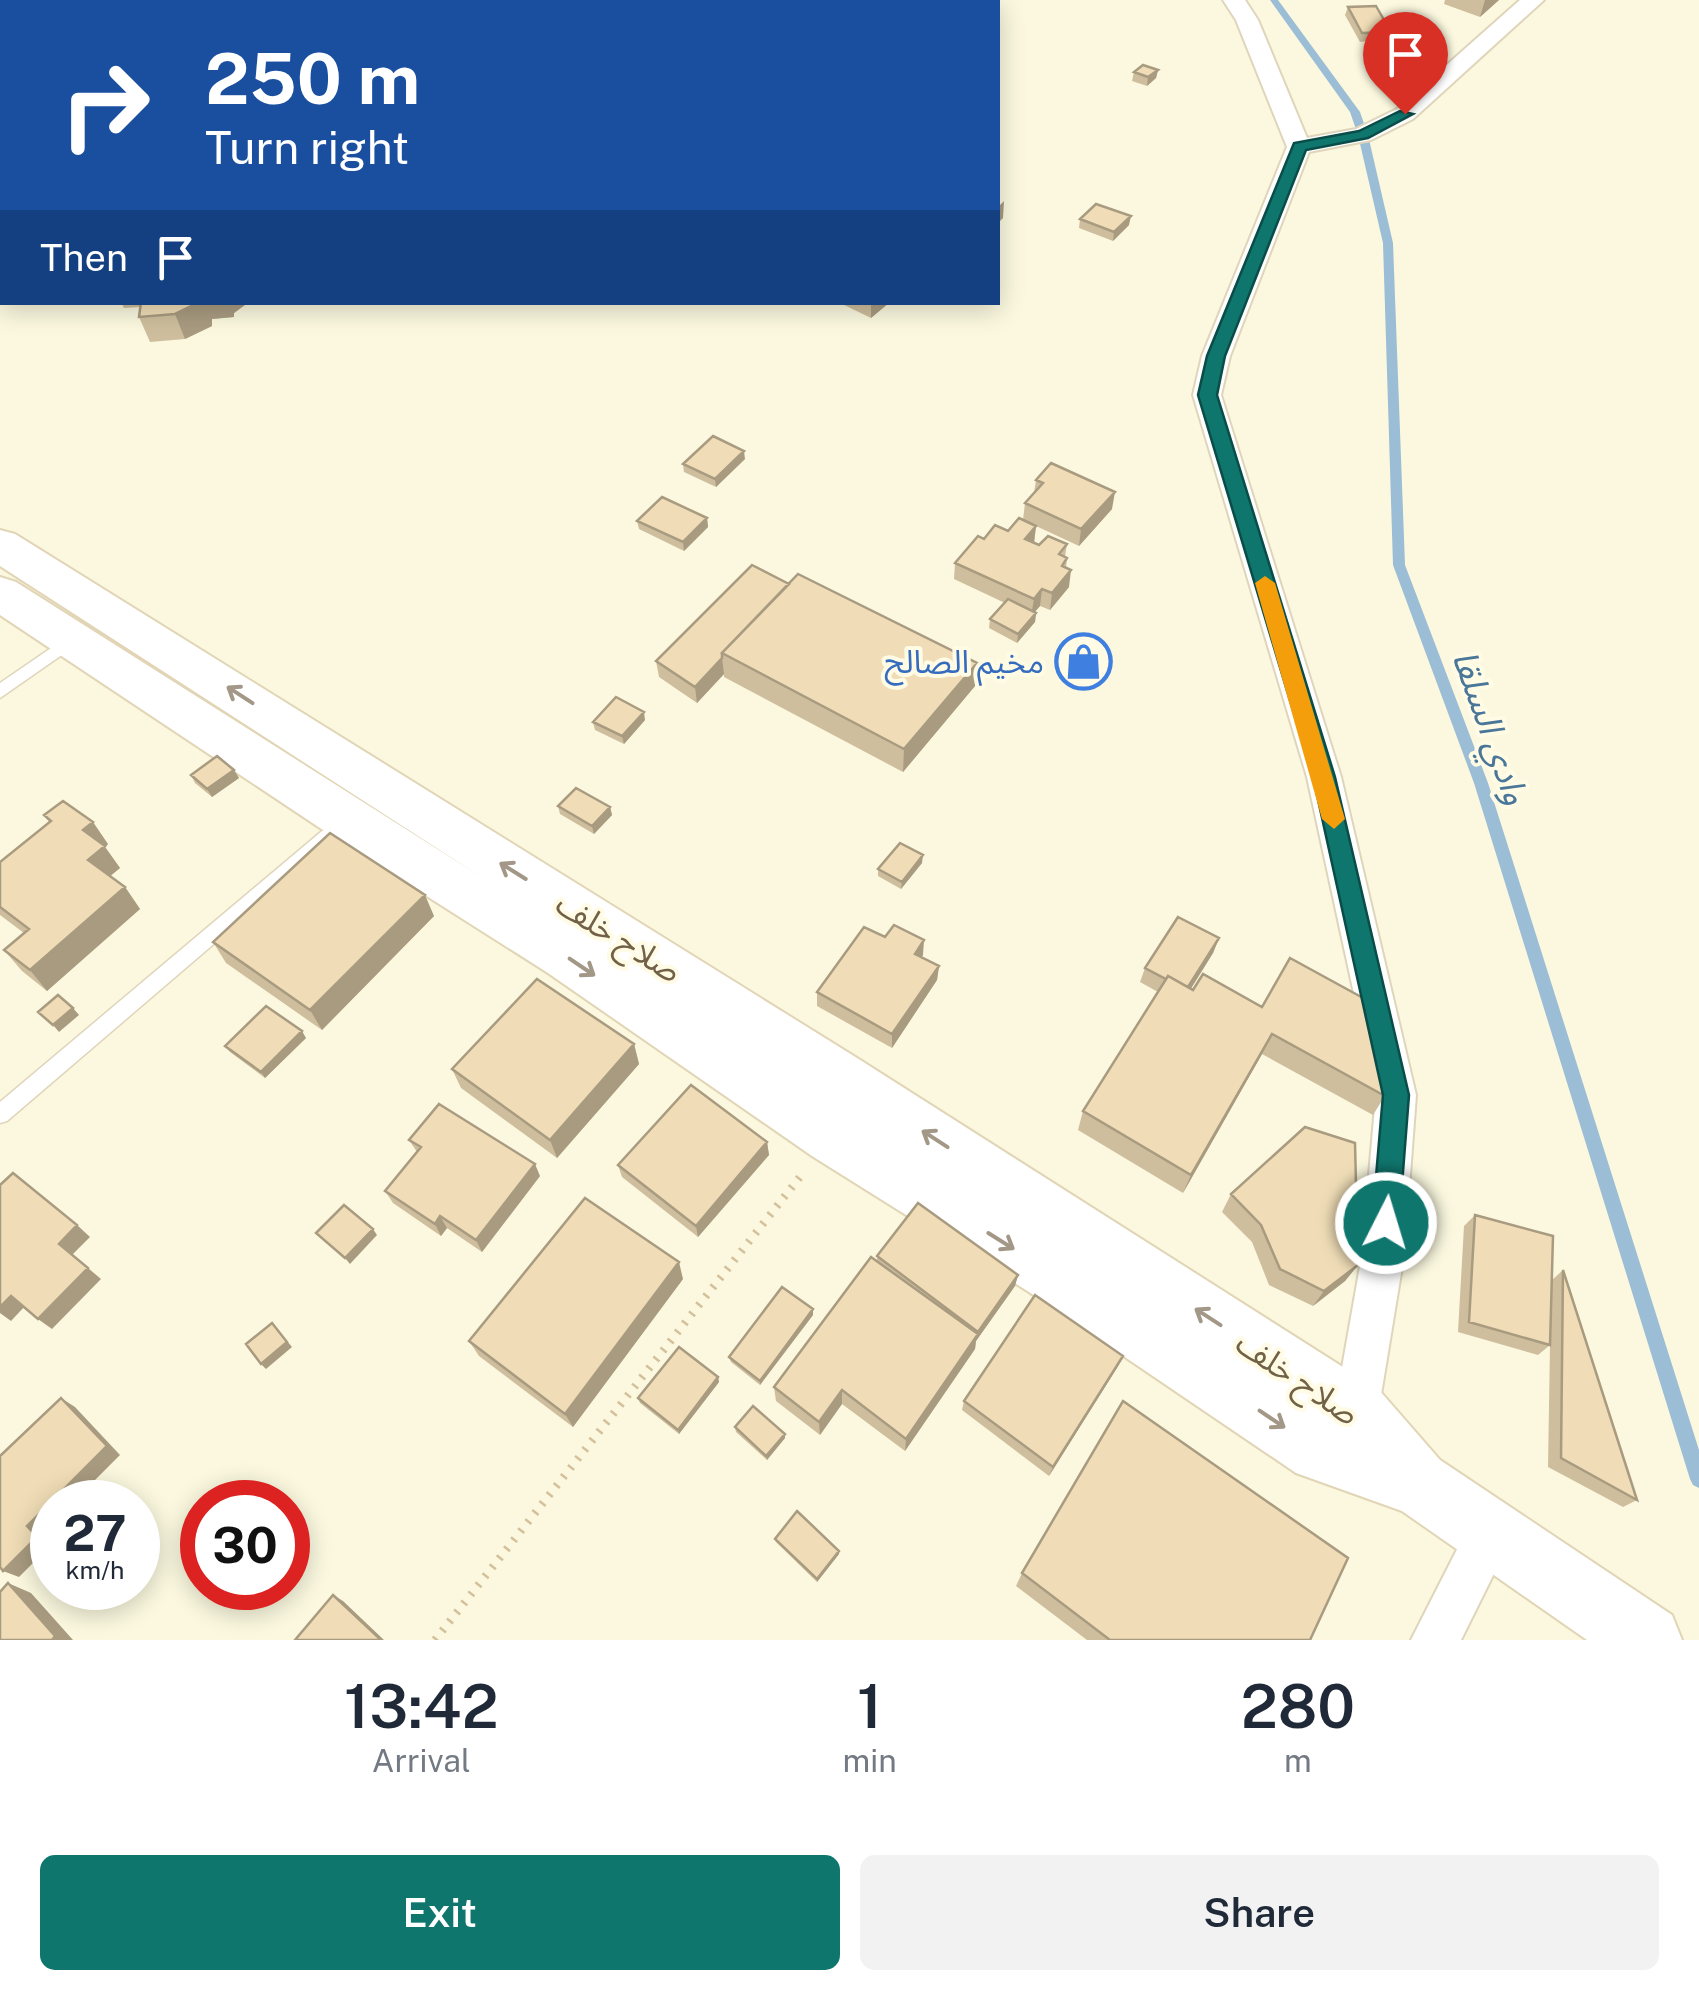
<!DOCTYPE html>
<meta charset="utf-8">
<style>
body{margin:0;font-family:"Public Sans","Noto Sans Arabic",sans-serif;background:#f2f2f3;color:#1f2937;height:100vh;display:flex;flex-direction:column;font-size:38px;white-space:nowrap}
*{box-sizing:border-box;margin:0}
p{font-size:32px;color:#747a83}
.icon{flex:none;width:55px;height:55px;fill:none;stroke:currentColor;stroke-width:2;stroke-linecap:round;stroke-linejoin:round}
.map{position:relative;height:1640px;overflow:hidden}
.side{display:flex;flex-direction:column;background:#fff;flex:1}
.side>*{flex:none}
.banner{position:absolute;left:0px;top:0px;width:1000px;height:305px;box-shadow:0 5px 25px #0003;background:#1a4fa0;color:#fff;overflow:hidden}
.speed{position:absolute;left:30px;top:1480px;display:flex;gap:20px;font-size:50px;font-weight:700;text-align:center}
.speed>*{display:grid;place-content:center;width:130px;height:130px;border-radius:50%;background:#fff;box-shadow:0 5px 25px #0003;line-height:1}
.speed small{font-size:25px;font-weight:400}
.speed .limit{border:15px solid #d22;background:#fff;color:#111}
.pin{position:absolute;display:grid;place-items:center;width:85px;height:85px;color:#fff;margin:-102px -42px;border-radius:50% 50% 50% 0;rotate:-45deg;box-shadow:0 0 10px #0007}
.pin .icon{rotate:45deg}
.me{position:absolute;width:110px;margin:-55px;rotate:5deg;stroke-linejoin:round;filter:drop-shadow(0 0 8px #0008)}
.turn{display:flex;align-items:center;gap:35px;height:210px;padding:0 40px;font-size:45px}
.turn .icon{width:130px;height:130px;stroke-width:2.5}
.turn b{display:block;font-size:70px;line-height:85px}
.then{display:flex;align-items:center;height:95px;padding:0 40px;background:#0003;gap:20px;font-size:38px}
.eta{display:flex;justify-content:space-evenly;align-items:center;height:170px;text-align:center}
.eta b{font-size:60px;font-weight:600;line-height:70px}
.primary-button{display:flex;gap:20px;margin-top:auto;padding:20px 40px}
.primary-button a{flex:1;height:115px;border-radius:15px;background:#0f766e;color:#fff;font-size:40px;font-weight:600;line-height:115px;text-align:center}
.primary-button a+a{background:#f2f2f3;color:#1f2937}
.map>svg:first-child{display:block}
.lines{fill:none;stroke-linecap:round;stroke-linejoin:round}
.stream{fill:#9bbdd5;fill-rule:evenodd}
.lane-casing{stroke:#dfd5bb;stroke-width:3}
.street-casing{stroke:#dfd5bb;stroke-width:4}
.secondary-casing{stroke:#e1d5b6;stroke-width:4}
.path{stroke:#d4c09b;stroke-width:8;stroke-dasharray:2.5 9;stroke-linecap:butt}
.lane{fill:#fff;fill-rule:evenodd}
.street{fill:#fff;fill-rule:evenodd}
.secondary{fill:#fff;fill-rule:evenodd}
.wall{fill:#cebe9d}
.shaded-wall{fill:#a89b80}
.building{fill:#f0ddb7;stroke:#a89b80;stroke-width:2.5}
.oneway{stroke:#a39887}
.route{fill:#0f766e;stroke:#0a4d48;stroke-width:2.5}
.slow{fill:#f59e0b}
.labels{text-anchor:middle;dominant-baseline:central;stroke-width:8;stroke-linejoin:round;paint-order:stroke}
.shop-label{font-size:32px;fill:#366cbe;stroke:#fffbe4;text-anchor:end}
.street-label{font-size:32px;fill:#716147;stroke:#fffbe4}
.water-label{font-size:35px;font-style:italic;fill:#4a7799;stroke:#fffbe4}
</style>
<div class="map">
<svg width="1699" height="1640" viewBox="0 0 1699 1640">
<rect width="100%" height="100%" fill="#fbf8df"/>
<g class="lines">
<!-- stream -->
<path class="stream" d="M 1270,0 L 1278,0 L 1360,112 L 1368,135 L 1393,243 L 1405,565 L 1488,783 L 1699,1450 L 1699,1488 L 1693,1485 L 1690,1479 L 1474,783 L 1393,565 L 1383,243 L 1358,135 L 1350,112 Z"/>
<defs>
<path id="lane" d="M 73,633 L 81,639 L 79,643 L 0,698 L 0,683 Z
M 328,829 L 334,831 L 337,836 L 334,841 L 7,1121 L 0,1123 L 0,1102 L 322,831 Z"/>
<path id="street" d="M 1223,0 L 1245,0 L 1258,20 L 1307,138 L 1356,129 L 1397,109 L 1520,0 L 1544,0 L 1413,119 L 1371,140 L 1309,152 L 1230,356 L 1221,395 L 1341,777 L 1416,1095 L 1404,1255 L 1378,1413 L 1372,1429 L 1356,1435 L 1340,1429 L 1334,1413 L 1362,1255 L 1376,1095 L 1307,777 L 1193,395 L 1202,356 L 1287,147 L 1236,20 Z
M 2,250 L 2,267 L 0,268 L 0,251 Z
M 1492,1508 L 1509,1514 L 1515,1531 L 1461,1640 L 1411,1640 L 1475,1514 Z"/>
<path id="secondary" d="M 0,530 L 15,534 L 857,1058 L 1379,1390 L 1440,1460 L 1672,1615 L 1682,1640 L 1587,1640 L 1402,1511 L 1296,1473 L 1029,1292 L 812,1156 L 548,973 L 329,834 L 0,615 L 0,577 L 16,582 L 483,878 L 0,566 Z"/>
</defs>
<!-- lane casing -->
<use href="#lane" class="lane-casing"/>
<!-- street casing -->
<use href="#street" class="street-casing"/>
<!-- secondary casing -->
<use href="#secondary" class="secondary-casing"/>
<!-- path -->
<path class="path" d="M 435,1640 L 803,1173"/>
<!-- lane -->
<use href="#lane" class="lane"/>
<!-- street -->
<use href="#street" class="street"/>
<!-- secondary -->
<use href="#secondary" class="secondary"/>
</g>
<!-- wall -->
<path class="wall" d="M 1445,0 L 1499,0 L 1480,17 L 1444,4 Z
M 1348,7 L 1391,32 L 1390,37 L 1391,49 L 1390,56 L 1430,68 L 1428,77 L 1413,92 L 1398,87 L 1399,83 L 1377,80 L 1380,71 L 1374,69 L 1376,60 L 1380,57 L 1366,55 L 1367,41 L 1360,42 L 1345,15 Z
M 1158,70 L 1156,78 L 1147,86 L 1132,81 L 1134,72 Z
M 1080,219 L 1129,225 L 1113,241 L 1079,228 Z
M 121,302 L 249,302 L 234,313 L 234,317 L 212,319 L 212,326 L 185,339 L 150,342 L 139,317 L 141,307 L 124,308 Z
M 838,302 L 890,302 L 871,318 Z
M 745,459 L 716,487 L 684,472 L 683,464 Z
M 1036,480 L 1112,509 L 1079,546 L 1036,526 L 1034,543 L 1039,545 L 1067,544 L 1065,557 L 1067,558 L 1066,568 L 1069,587 L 1050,610 L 1040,606 L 1034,613 L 1036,613 L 1035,622 L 1017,643 L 989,628 L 990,619 L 1005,603 L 954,579 L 955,563 L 984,539 L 1008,531 L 1023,520 L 1025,503 L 1034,493 Z
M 707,518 L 708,527 L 684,551 L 639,529 L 637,521 Z
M 752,565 L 975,686 L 903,772 L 724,677 L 724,674 L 697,703 L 659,677 L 656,661 Z
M 645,720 L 624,744 L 595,730 L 593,722 Z
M 234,770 L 239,778 L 212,797 L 195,783 L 191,775 Z
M 558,806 L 610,807 L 612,815 L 594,834 L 560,814 Z
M 44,815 L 108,844 L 105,847 L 120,868 L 110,876 L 125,887 L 140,909 L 47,991 L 22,971 L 4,950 L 24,933 L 0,915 L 0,862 L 49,822 Z
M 922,863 L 901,889 L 878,876 L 878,869 Z
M 434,916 L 322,1030 L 226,963 L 213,942 Z
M 885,937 L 923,955 L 921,957 L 939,966 L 937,980 L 892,1048 L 817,1006 L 817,992 Z
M 1219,938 L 1213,953 L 1191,989 L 1385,1096 L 1373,1115 L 1262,1054 L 1183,1193 L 1078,1130 L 1083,1111 L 1158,992 L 1140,982 L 1145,968 Z
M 306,1038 L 265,1078 L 230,1052 L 225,1046 Z
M 634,1044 L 639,1064 L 557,1158 L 461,1088 L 452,1069 Z
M 409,1140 L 540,1176 L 482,1252 L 447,1228 L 441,1236 L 393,1203 L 385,1191 L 417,1152 Z
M 767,1142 L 769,1155 L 698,1237 L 622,1177 L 618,1165 Z
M 1231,1194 L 1358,1265 L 1345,1281 L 1313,1306 L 1269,1285 L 1252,1242 L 1222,1212 Z
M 1475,1215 L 1552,1280 L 1563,1270 L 1637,1500 L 1623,1507 L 1548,1467 L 1550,1345 L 1538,1355 L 1458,1332 L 1464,1226 Z
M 877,1256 L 1018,1275 L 1015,1286 L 976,1341 L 975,1349 L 905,1451 L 842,1404 L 820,1435 L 776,1401 L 774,1387 L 877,1261 Z
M 683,1279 L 573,1427 L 479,1356 L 469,1341 Z
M 813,1309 L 813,1315 L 760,1385 L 731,1362 L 729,1357 Z
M 1118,1366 L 1049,1476 L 962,1410 L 964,1401 Z
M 718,1377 L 719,1382 L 679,1434 L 640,1403 L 638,1398 Z
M 735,1427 L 785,1434 L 785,1438 L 767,1460 L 736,1432 Z
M 775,1539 L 839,1554 L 817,1582 L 776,1542 Z
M 1022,1573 L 1310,1640 L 1087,1640 L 1016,1586 Z"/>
<!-- shaded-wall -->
<path class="shaded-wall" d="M 1485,0 L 1499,0 L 1480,17 Z
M 1430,68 L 1428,77 L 1413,92 L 1415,83 Z
M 1158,70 L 1156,78 L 1147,86 L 1148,77 Z
M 1004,201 L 1003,218 L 998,223 L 998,207 Z
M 1131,216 L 1129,225 L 1113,241 L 1114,232 Z
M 200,302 L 249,302 L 234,313 L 234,317 L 212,319 L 212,326 L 185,339 L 175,314 Z
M 871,302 L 890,302 L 871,318 Z
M 744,451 L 745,459 L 716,487 L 715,479 Z
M 1115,492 L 1112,509 L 1079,546 L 1081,529 Z
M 707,518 L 708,527 L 684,551 L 683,542 Z
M 1036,526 L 1034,543 L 1025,539 Z
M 1071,570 L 1069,587 L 1050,610 L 1052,593 Z
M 1042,589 L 1040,606 L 1031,616 L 1034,599 Z
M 1036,613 L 1035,622 L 1017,643 L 1018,634 Z
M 722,658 L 724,674 L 697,703 L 695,687 Z
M 977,663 L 975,686 L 903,772 L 904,749 Z
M 644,712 L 645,720 L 624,744 L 622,736 Z
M 234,770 L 239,778 L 212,797 L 207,789 Z
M 610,807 L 612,815 L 594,834 L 592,826 Z
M 93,822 L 108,844 L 105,847 L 120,868 L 103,882 L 88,860 L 83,830 Z
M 923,855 L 922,863 L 901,889 L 902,882 Z
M 125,887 L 140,909 L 47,991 L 30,970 Z
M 425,895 L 434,916 L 322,1030 L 310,1010 Z
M 1219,938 L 1213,953 L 1181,1004 L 1186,990 Z
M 924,940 L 923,955 L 914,968 L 915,954 Z
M 939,966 L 937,980 L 892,1048 L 892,1034 Z
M 73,1008 L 79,1015 L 59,1032 L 53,1025 Z
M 302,1031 L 306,1038 L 265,1078 L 261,1072 Z
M 1272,1034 L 1262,1054 L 1183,1193 L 1191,1175 Z
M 634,1044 L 639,1064 L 557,1158 L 550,1140 Z
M 767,1142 L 769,1155 L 698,1237 L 696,1226 Z
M 535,1164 L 540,1176 L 482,1252 L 476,1240 Z
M 440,1216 L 447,1228 L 441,1236 L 435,1224 Z
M 77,1225 L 90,1237 L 72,1255 L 59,1244 Z
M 373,1229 L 377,1235 L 350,1264 L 345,1258 Z
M 679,1262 L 683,1279 L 573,1427 L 565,1414 Z
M 1358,1265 L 1345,1281 L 1313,1306 L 1324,1291 Z
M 88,1268 L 101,1279 L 52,1329 L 38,1319 Z
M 1018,1275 L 1015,1286 L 976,1341 L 975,1349 L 905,1451 L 906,1439 L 977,1336 L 978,1332 Z
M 11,1296 L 25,1306 L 11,1321 L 0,1313 L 0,1307 Z
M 813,1309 L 813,1315 L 760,1385 L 760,1381 Z
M 272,1323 L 292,1347 L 266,1369 L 261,1364 Z
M 1123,1356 L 1118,1366 L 1049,1476 L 1053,1467 Z
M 718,1377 L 719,1382 L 679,1434 L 678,1430 Z
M 842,1390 L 842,1404 L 820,1435 L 819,1422 Z
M 61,1398 L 75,1407 L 120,1455 L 73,1502 L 52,1502 L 52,1523 L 42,1533 L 52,1544 L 19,1577 L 3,1571 L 27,1526 Z
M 785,1434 L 785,1438 L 767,1460 L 766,1456 Z
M 839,1551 L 839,1554 L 817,1582 L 817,1579 Z
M 8,1583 L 31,1593 L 73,1640 L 52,1640 Z
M 333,1595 L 343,1601 L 384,1640 L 381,1640 Z"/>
<!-- building -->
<path class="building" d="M 247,0 L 330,0 L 325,2 L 253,2 Z
M 1376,6 L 1391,32 L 1362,33 L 1348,7 Z
M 1369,35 L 1391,37 L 1391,49 L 1368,47 Z
M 1382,55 L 1393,56 L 1430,68 L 1415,83 L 1401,78 L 1404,75 L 1379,71 L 1387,64 L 1376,60 Z
M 1143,65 L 1158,70 L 1148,77 L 1134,72 Z
M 1096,204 L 1131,216 L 1114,232 L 1080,219 Z
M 141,302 L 200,302 L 175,314 L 139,317 Z
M 713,436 L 744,451 L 715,479 L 683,464 Z
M 1051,463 L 1115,492 L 1081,529 L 1025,503 L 1043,483 L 1036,480 Z
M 662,497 L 707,518 L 683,542 L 637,521 Z
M 1019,518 L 1036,526 L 1025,539 L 1039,545 L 1048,536 L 1067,544 L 1059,554 L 1067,558 L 1062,566 L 1071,570 L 1052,593 L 1042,589 L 1034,599 L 955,563 L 978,536 L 984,539 L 995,525 L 1008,531 Z
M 752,565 L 789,584 L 722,653 L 722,658 L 695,687 L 656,661 Z
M 798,574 L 977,663 L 904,749 L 722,653 Z
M 1008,599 L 1036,613 L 1018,634 L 990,619 Z
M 616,697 L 644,712 L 622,736 L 593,722 Z
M 217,756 L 234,770 L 207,789 L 191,775 Z
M 576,788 L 610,807 L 592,826 L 558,806 Z
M 63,801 L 93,822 L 83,830 L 105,846 L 88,860 L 125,887 L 30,970 L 4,950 L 29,929 L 0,907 L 0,862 L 51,821 L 44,815 Z
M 330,833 L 425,895 L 310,1010 L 213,942 Z
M 900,843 L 923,855 L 902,882 L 878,869 Z
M 1178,917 L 1219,938 L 1188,987 L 1168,976 L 1166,979 L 1145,968 Z
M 894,925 L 924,940 L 915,954 L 939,966 L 892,1034 L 817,992 L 864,927 L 885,937 Z
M 1290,958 L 1374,1004 L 1385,1096 L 1272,1034 L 1191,1175 L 1083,1111 L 1168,976 L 1193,990 L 1203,974 L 1262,1007 Z
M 537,979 L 634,1044 L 550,1140 L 452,1069 Z
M 58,995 L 73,1008 L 53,1025 L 38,1012 Z
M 266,1006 L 302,1031 L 261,1072 L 225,1046 Z
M 691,1085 L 767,1142 L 696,1226 L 618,1165 Z
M 439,1104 L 535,1164 L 476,1240 L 440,1216 L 435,1224 L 385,1191 L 421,1147 L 409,1140 Z
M 1305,1127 L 1355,1143 L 1358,1265 L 1324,1291 L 1280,1269 L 1261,1225 L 1231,1194 Z
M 13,1173 L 77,1225 L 59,1244 L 88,1268 L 38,1319 L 11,1296 L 0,1307 L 0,1185 Z
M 585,1198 L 679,1262 L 565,1414 L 469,1341 Z
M 918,1203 L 1018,1275 L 978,1332 L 877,1256 Z
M 344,1205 L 373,1229 L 345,1258 L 316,1233 Z
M 1475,1215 L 1553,1236 L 1550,1345 L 1469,1322 Z
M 871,1257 L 978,1334 L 906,1439 L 842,1390 L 819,1422 L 774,1387 Z
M 1563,1270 L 1637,1500 L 1561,1458 Z
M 782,1287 L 813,1309 L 760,1381 L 729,1357 Z
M 1035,1295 L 1123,1356 L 1053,1467 L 964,1401 Z
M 272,1323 L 287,1342 L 261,1364 L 246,1344 Z
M 679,1347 L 718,1377 L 678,1430 L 638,1398 Z
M 61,1398 L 107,1446 L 27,1526 L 37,1537 L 3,1571 L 0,1567 L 0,1456 Z
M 1123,1401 L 1348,1558 L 1310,1640 L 1110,1640 L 1022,1573 Z
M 753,1406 L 785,1434 L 766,1456 L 735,1427 Z
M 797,1511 L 839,1551 L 817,1579 L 775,1539 Z
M 8,1583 L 55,1636 L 52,1640 L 0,1640 L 0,1592 Z
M 333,1595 L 381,1640 L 295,1640 Z"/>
<!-- one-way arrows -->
<defs><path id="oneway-shaft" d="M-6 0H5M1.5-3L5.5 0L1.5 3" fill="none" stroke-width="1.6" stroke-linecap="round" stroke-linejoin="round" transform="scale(2.5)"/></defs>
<g class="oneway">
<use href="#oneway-shaft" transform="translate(240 695) rotate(-147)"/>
<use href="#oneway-shaft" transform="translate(513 871) rotate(-148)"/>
<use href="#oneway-shaft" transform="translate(582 967) rotate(34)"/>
<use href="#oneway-shaft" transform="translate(935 1139) rotate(-147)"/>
<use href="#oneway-shaft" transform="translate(1001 1241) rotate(32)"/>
<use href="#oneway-shaft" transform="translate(1208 1317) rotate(-147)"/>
<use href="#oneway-shaft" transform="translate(1272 1419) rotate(34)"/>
</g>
<!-- route -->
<path class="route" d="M 1400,111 L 1413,114 L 1368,138 L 1306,150 L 1225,356 L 1217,395 L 1335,777 L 1409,1095 L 1399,1223 L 1395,1232 L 1386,1236 L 1376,1232 L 1372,1223 L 1383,1095 L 1313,777 L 1198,395 L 1207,356 L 1294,143 L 1359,131 Z"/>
<!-- slow -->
<path class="slow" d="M 1265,576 L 1275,583 L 1345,819 L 1334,829 L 1322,819 L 1255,583 Z"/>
<!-- icons -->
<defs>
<symbol id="shop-ring" viewBox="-11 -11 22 22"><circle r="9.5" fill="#fffbe4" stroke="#3f7fe0" stroke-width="1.5"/><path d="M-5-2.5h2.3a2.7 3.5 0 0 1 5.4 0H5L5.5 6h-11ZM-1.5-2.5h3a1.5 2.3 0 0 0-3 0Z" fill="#3f7fe0"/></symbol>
</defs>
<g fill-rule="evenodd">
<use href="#shop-ring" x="1052" y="630" width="63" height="63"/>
</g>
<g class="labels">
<!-- shop labels -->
<g class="shop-label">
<text x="1044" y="661">مخيم الصالح</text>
</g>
<!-- street labels -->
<g class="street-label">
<text transform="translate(619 937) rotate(32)">صلاح خلف</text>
<text transform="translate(1298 1378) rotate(34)">صلاح خلف</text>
</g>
<!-- water labels -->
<g class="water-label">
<text transform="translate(1491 727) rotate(70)">وادي السلقا</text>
</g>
</g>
</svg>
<div class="speed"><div>27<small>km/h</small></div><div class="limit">30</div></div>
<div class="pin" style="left:1405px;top:114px;background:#d93025"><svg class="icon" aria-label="arrive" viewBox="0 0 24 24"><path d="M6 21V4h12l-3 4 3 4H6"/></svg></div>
<svg class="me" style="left:1386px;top:1223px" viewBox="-20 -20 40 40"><circle r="17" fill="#0f766e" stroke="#fff" stroke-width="3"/><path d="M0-11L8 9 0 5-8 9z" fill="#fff"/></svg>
<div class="banner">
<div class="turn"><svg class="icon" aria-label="right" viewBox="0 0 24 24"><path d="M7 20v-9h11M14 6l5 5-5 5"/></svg><div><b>250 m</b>Turn right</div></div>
<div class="then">Then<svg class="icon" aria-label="arrive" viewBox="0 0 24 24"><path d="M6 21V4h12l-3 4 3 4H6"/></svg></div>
</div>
</div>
<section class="side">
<div class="eta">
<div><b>13:42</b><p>Arrival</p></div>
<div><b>1</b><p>min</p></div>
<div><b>280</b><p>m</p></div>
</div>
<div class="primary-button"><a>Exit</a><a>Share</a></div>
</section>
